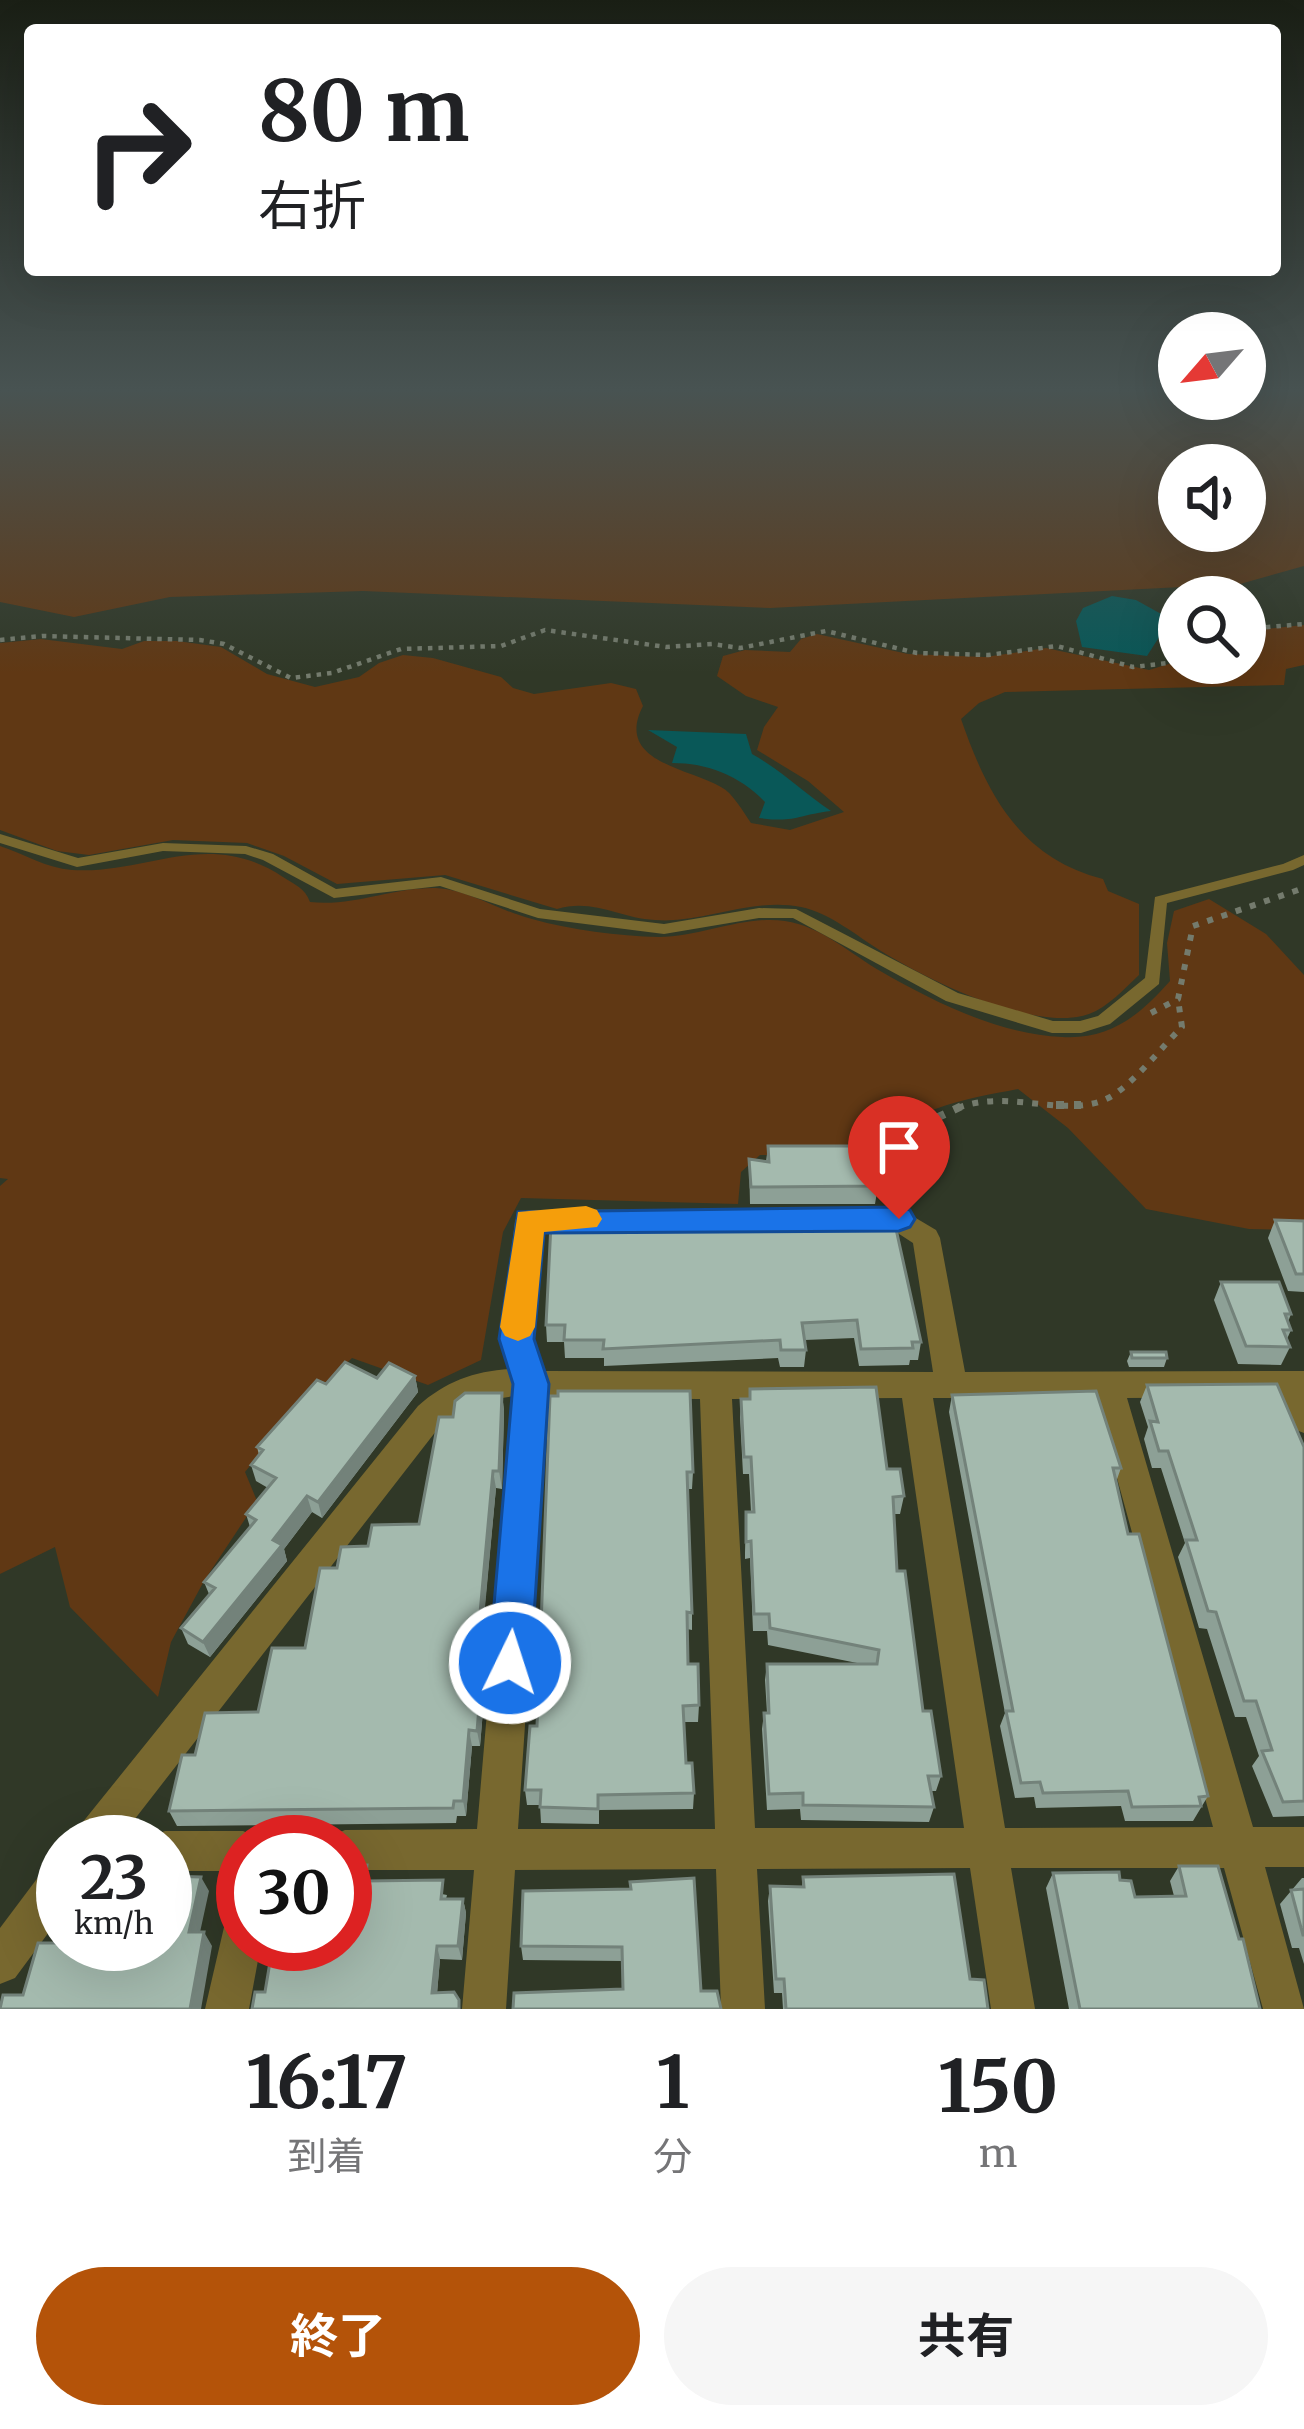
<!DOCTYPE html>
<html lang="ja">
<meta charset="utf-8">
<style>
body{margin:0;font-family:Merriweather,"Noto Sans JP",serif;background:#f6f6f6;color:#202124;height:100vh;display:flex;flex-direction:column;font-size:45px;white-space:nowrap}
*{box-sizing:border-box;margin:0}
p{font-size:39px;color:#757577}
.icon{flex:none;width:66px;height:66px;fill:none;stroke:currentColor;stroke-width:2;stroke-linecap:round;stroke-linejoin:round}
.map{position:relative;height:2009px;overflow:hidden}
.panel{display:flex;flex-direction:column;background:#fff;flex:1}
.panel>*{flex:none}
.guide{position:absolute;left:24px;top:24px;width:1257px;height:252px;border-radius:12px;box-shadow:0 12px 48px #0002;background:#fff;color:#202124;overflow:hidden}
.needle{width:78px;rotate:242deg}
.buttons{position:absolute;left:1158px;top:312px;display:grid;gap:24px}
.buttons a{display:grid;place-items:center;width:108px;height:108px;border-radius:50%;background:#fff;box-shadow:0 12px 48px #0002;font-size:60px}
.speed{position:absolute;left:36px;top:1815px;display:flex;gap:24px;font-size:60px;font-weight:700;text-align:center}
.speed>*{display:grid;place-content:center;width:156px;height:156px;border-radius:50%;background:#fff;box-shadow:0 12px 48px #0002;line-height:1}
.speed small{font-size:30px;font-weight:400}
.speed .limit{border:18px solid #d22;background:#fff;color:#111}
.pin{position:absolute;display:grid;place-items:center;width:102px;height:102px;color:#fff;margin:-123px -51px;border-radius:50% 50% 50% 0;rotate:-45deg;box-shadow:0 0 12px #0007}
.pin .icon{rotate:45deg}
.me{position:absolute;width:132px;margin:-66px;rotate:4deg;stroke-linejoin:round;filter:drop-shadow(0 0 9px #0008)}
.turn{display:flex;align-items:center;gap:42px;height:252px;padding:0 36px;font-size:54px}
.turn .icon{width:156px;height:156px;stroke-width:2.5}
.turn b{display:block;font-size:84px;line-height:102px}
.eta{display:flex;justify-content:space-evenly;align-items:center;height:204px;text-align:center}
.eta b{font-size:72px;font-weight:700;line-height:84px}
.action{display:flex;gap:24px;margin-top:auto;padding:24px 36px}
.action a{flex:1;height:138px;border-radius:72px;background:#b45309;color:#fff;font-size:48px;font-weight:700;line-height:138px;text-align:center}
.action a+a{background:#f6f6f6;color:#202124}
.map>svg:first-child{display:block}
.green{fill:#603814;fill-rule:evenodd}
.water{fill:#095858}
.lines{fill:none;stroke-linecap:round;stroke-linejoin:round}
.path-far2{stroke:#747b6d;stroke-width:4.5;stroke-dasharray:4.5 6;stroke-linecap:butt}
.path-far1{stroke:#747b6d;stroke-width:6;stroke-dasharray:6 9;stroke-linecap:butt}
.path{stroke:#747b6d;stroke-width:8;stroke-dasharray:8 10;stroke-linecap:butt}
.service{fill:#78682f;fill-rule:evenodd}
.minor{fill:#78682f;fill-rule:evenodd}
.wall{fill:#8da096}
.shaded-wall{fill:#73827a}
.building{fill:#a4baae;stroke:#73827a;stroke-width:3}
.route{fill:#1a73e8;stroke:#114b97;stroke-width:3}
.slow{fill:#f59e0b}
</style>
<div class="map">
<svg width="1304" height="2009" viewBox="0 0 1304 2009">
<rect width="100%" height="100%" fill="#303827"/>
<!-- green -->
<path class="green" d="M 0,392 L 1179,392 L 1179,399 L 1245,399 L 1245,392 L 1304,392 L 1304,566 L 1240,584 L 770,608 L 363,591 L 170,597 L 74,617 L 0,602 ZM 1179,465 L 1245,465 L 1245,531 L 1179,531 Z
M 1304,625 L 1304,665 L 1286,669 L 1284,685 L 1005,692 L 979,703 L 961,719 C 987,794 1020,858 1103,879 L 1108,891 L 1139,904 L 1139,975 C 1124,989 1108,1007 1089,1014 C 1034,1033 928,980 881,951 C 857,936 830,913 801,907 C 751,897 704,924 655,920 C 619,918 593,898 557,909 L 445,875 L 337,884 L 284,856 L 247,843 L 173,840 L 89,855 L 57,851 L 0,830 L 0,643 L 41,639 L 122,649 L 144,641 L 177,641 L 221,647 L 267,674 L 315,687 L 359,677 L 379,663 L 403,655 L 433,658 L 501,677 L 513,688 L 534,694 L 611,683 L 636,689 L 643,706 C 614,762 689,768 721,787 C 733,793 743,812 751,823 L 790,830 L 844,812 L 808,781 L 757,750 L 764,727 L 778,707 L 746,696 L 717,676 L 723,656 L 745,650 L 790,652 L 801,639 L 817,634 L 908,654 L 985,657 L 1046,648 L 1149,670 L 1172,663 L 1179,643 L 1179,663 L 1245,663 L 1245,631 Z
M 0,846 C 24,854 46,868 72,870 C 147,875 207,827 283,877 C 295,885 305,888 310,902 C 353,907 393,887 436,888 C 470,890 499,911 532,919 C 571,930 618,936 659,937 C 701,937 744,915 785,921 C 821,926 852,955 882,972 C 934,1002 1001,1035 1062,1037 C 1110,1040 1140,1015 1170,981 L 1167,943 L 1174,911 L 1209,899 L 1266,934 L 1304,975 L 1304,1230 L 1249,1229 L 1146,1209 L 1068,1128 L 1018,1089 C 966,1099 901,1109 870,1156 L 760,1155 L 741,1172 L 738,1204 L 521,1198 L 503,1232 L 481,1360 L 428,1385 L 352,1358 L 284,1424 L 245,1472 L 257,1501 L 204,1581 L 171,1642 L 158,1697 L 70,1607 L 55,1547 L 0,1574 L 0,1186 L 8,1179 L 0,1178 Z"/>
<!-- water -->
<path class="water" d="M 1112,596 L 1136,600 L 1163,615 L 1163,631 L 1147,656 L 1082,647 L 1076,621 L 1083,608 Z
M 648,730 L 746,734 L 752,754 C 782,771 803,792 831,811 C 797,815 796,823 759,818 L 765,802 C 740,776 708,763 672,763 L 677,747 Z"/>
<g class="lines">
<!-- path-far2 -->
<path class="path-far2" d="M 1245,629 L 1304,624
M 0,640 L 42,636 L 200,640 L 224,644 L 291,678 L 332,673 L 401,649 L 501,646 L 545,630 L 666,647 L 712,644 L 740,648 L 826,631 L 917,653 L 988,655 L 1057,646 L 1133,667 L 1167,663 L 1179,639"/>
<!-- path-far1 -->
<path class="path-far1" d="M 1151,1013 L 1178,999 L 1193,926 L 1304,888
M 958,1108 C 1010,1087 1073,1123 1115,1094 C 1139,1077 1161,1048 1182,1027 L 1178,999"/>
<!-- path -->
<path class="path" d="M 1056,1105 L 1081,1105
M 896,1197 L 893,1138 L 964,1105"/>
<!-- service -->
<path class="service" d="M 0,834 L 78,858 L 163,843 L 246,846 L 273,854 L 336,889 L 441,877 L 540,909 L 664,924 L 759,908 L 796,909 L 958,993 L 1053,1021 L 1080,1021 L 1098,1016 L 1145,978 L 1155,897 L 1283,864 L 1304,855 L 1304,865 L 1293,870 L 1167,903 L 1159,984 L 1110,1024 L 1081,1033 L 1052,1033 L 946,1001 L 793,918 L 759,918 L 664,934 L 538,918 L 440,886 L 334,898 L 263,860 L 245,854 L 163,851 L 77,867 L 0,843 Z"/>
<!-- minor -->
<path class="minor" d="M 899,1208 L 936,1230 L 940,1238 L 965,1372 L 1304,1371 L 1304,1433 L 1293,1429 L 1279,1397 L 1127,1398 L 1253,1827 L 1304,1827 L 1304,1867 L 1265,1867 L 1304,2009 L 1263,2009 L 1224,1868 L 1011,1868 L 1035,2009 L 991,2009 L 970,1868 L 757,1869 L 765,2009 L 721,2009 L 716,1869 L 515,1870 L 506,2009 L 462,2009 L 474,1870 L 345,1870 L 345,1842 L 328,1842 L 331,1836 L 345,1830 L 477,1829 L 514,1396 L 471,1403 L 440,1426 L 117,1842 L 72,1842 L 78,1828 L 418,1406 C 445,1382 474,1371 511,1369 L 501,1339 L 515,1221 L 519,1213 L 529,1210 ZM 893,1230 L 913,1243 L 933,1372 L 542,1371 L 531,1339 L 542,1232 ZM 547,1398 L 700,1399 L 715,1829 L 518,1829 ZM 902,1398 L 964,1828 L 755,1828 L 732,1399 ZM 933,1398 L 1095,1398 L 1213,1827 L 1005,1828 Z
M 165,1831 L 243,1831 L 257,1837 L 260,1842 L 243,1842 L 243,1871 L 165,1871 L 165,1842 L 148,1842 L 151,1837 Z
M 63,1858 L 63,1913 L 15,1978 L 0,1984 L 0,1928 L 48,1864 Z
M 243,1904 L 243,1944 L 261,1944 L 249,2009 L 205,2009 L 228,1910 Z"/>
</g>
<!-- wall -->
<path class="wall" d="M 768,1146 L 878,1186 L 875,1204 L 750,1204 L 749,1159 L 766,1162 Z
M 1275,1220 L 1304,1221 L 1304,1292 L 1288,1291 L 1268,1238 Z
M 579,1224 L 921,1342 L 918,1360 L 910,1360 L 909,1365 L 859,1366 L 854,1338 L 805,1340 L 806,1350 L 804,1367 L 780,1367 L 778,1358 L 604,1366 L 604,1358 L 565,1358 L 564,1342 L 547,1342 L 546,1325 Z
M 1221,1282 L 1291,1314 L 1288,1322 L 1291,1330 L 1287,1339 L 1290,1347 L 1281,1365 L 1238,1364 L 1214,1300 Z
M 1131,1352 L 1167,1358 L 1164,1367 L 1129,1367 L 1127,1361 Z
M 415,1376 L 418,1392 L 322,1518 L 312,1512 L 284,1549 L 287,1561 L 210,1657 L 188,1644 L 181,1628 L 209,1594 L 204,1582 L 250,1527 L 246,1514 L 268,1488 L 256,1481 L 251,1465 L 259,1455 L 257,1447 L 377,1378 Z
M 1147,1385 L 1304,1447 L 1304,1816 L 1273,1817 L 1252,1766 L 1259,1756 L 1246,1717 L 1235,1717 L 1207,1629 L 1199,1628 L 1178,1557 L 1185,1543 L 1161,1468 L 1152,1468 L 1144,1439 L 1148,1427 L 1140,1402 Z
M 750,1389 L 887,1469 L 904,1496 L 900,1514 L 894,1514 L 897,1571 L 923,1711 L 941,1776 L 936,1791 L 931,1791 L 934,1807 L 929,1822 L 801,1820 L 800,1809 L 767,1810 L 762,1729 L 764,1713 L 767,1713 L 765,1680 L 767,1664 L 862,1664 L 768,1645 L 767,1631 L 753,1631 L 750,1558 L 745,1559 L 745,1553 L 746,1512 L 751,1512 L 749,1474 L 743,1474 L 740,1417 L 741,1399 L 749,1399 Z
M 502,1393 L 504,1411 L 502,1489 L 496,1488 L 482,1635 L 488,1651 L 480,1746 L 472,1746 L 466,1816 L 457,1816 L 456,1823 L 177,1826 L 169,1811 L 195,1755 L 258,1712 L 305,1648 L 337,1568 L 368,1546 L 419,1524 L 453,1417 Z
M 952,1395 L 1121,1468 L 1116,1482 L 1128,1534 L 1208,1796 L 1193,1821 L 1125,1821 L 1121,1806 L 1036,1808 L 1034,1797 L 1015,1798 L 1000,1726 L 1005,1713 L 949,1412 Z
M 558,1396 L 693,1472 L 692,1489 L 688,1489 L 692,1613 L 692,1630 L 687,1629 L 688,1664 L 699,1705 L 698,1722 L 684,1722 L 686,1763 L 694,1793 L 693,1809 L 599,1810 L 599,1824 L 541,1823 L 540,1805 L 527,1805 L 525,1790 L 537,1726 Z
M 1179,1866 L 1260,2009 L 1069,2009 L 1046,1888 L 1053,1873 L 1120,1880 L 1135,1897 L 1174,1896 L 1170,1881 Z
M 803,1877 L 970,1979 L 988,2009 L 783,2009 L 782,1993 L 774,1993 L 768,1901 L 770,1886 L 802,1887 Z
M 1302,1878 L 1304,1878 L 1304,1964 L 1299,1948 L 1292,1948 L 1280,1904 Z
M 372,1881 L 447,1895 L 446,1899 L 463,1899 L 466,1913 L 462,1960 L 440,1959 L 437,1993 L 265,1992 Z
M 523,1891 L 701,1991 L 721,2009 L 623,1961 L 523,1960 L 521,1946 Z"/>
<!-- shaded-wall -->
<path class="shaded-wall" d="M 415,1376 L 418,1392 L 322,1518 L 318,1502 Z
M 502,1393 L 504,1411 L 502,1489 L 499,1471 Z
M 493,1471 L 496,1488 L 481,1651 L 478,1635 Z
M 307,1496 L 312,1512 L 284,1549 L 287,1561 L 210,1657 L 203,1642 L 273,1540 Z
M 485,1634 L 488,1651 L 480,1746 L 477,1731 Z
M 469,1730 L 472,1746 L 466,1816 L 463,1801 Z
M 201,1877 L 209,1891 L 197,1946 L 189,1932 Z
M 463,1899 L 466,1913 L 462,1960 L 458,1946 Z
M 204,1932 L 212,1946 L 201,2009 L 190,2009 Z
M 437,1946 L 440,1959 L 436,2006 L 432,1993 Z"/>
<!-- building -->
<path class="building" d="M 768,1146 L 874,1146 L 878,1186 L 751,1187 L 749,1159 L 769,1162 Z
M 727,1218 L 894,1220 L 921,1342 L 912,1342 L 913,1348 L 861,1349 L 857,1320 L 802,1323 L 806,1350 L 781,1350 L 780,1340 L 603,1349 L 604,1340 L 564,1340 L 565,1325 L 546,1325 L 551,1224 L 579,1224 L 580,1219 L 676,1224 L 727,1224 Z
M 1275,1220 L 1304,1221 L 1304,1274 L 1296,1274 Z
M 1221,1282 L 1279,1282 L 1291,1314 L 1285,1314 L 1291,1330 L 1283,1330 L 1290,1347 L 1246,1346 Z
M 1131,1352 L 1166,1352 L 1167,1358 L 1132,1358 Z
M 345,1362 L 377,1378 L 389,1363 L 415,1376 L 318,1502 L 307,1496 L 273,1540 L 282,1545 L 203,1642 L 181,1628 L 215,1588 L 204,1582 L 256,1520 L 246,1514 L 276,1478 L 251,1465 L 263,1450 L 257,1447 L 317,1380 L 326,1384 Z
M 1277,1384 L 1304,1447 L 1304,1801 L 1283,1802 L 1262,1751 L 1272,1750 L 1256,1701 L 1244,1701 L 1216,1612 L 1208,1611 L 1186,1540 L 1197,1540 L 1168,1451 L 1159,1451 L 1150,1421 L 1158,1422 L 1147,1385 Z
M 876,1387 L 887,1469 L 900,1469 L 904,1496 L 893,1497 L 897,1571 L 905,1571 L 923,1711 L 931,1711 L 941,1776 L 928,1776 L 934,1807 L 803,1805 L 803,1793 L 769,1794 L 764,1713 L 769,1713 L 767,1664 L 877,1664 L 879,1650 L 770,1628 L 769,1614 L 754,1614 L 751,1541 L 746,1542 L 746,1512 L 754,1512 L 751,1457 L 744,1457 L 741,1399 L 750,1399 L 750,1389 Z
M 558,1391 L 690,1391 L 693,1472 L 687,1472 L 692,1613 L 687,1612 L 688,1664 L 698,1664 L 699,1705 L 683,1706 L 686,1763 L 692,1763 L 694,1793 L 598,1795 L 598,1809 L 540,1807 L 541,1790 L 525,1790 L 530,1726 L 537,1726 L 550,1396 L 558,1396 Z
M 1096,1391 L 1121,1468 L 1113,1468 L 1128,1534 L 1139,1534 L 1208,1796 L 1199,1797 L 1201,1806 L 1132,1807 L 1128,1791 L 1043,1793 L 1040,1782 L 1021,1783 L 1006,1711 L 1013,1711 L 952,1395 Z
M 465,1393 L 502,1393 L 499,1471 L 493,1471 L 478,1635 L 485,1634 L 477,1731 L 469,1730 L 463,1801 L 454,1801 L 453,1808 L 169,1811 L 182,1755 L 195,1755 L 205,1713 L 258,1712 L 272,1648 L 305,1648 L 320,1568 L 337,1568 L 341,1547 L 368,1546 L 372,1525 L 419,1524 L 439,1417 L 453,1417 L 455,1401 Z
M 367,1865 L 365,1881 L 443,1880 L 441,1899 L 463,1899 L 458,1946 L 437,1946 L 432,1993 L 454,1992 L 459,2000 L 459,2009 L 252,2009 L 255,1992 L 265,1992 L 273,1944 L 345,1944 L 345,1866 Z
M 1179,1866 L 1218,1866 L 1239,1939 L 1243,1939 L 1260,2009 L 1080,2009 L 1053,1873 L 1119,1872 L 1120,1880 L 1131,1881 L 1135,1897 L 1186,1896 Z
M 954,1874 L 970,1979 L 984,1980 L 988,2009 L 786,2009 L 784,1979 L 776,1979 L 770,1886 L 804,1887 L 803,1877 Z
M 165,1876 L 201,1877 L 189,1932 L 204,1932 L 190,2009 L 0,2009 L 3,1995 L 23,1995 L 38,1943 L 59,1943 L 63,1928 L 63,1944 L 165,1944 Z
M 694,1878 L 701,1991 L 717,1991 L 721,2009 L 513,2009 L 514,1993 L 623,1989 L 622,1947 L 521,1946 L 523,1891 L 631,1889 L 630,1882 Z
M 1304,1889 L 1304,1935 L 1303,1935 L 1291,1890 Z"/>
<!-- sky -->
<linearGradient id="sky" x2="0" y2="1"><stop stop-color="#1a1f15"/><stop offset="0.58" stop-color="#485352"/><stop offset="1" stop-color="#485352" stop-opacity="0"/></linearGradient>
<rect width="1304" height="673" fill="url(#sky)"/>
<!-- route -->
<path class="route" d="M 899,1207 L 910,1210 L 915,1219 L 910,1227 L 899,1231 L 544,1233 L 534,1339 L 549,1384 L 531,1663 L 525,1678 L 510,1684 L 495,1678 L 489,1663 L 513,1384 L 499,1339 L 518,1212 Z"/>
<!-- slow -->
<path class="slow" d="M 586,1206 L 597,1210 L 602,1219 L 597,1227 L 544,1232 L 535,1327 L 530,1336 L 518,1341 L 505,1336 L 500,1327 L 518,1212 Z"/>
</svg>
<div class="buttons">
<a><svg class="needle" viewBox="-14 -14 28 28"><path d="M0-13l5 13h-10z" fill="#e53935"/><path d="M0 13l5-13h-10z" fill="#757577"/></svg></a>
<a><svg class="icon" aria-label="sound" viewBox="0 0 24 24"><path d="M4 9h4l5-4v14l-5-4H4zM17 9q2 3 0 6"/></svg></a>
<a><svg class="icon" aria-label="search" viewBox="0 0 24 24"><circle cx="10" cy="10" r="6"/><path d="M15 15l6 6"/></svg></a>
</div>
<div class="speed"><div>23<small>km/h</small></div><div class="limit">30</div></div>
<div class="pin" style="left:899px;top:1219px;background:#d93025"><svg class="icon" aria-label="arrive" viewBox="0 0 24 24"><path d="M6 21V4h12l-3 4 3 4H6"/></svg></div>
<svg class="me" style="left:510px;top:1663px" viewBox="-20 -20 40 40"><circle r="17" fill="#1a73e8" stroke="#fff" stroke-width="3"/><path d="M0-11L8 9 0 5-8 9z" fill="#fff"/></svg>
<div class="guide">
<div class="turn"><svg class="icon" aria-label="right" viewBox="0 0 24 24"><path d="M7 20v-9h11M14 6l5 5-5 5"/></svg><div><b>80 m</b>右折</div></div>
</div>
</div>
<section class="panel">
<div class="eta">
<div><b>16:17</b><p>到着</p></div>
<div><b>1</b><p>分</p></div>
<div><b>150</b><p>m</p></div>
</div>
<div class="action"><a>終了</a><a>共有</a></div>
</section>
